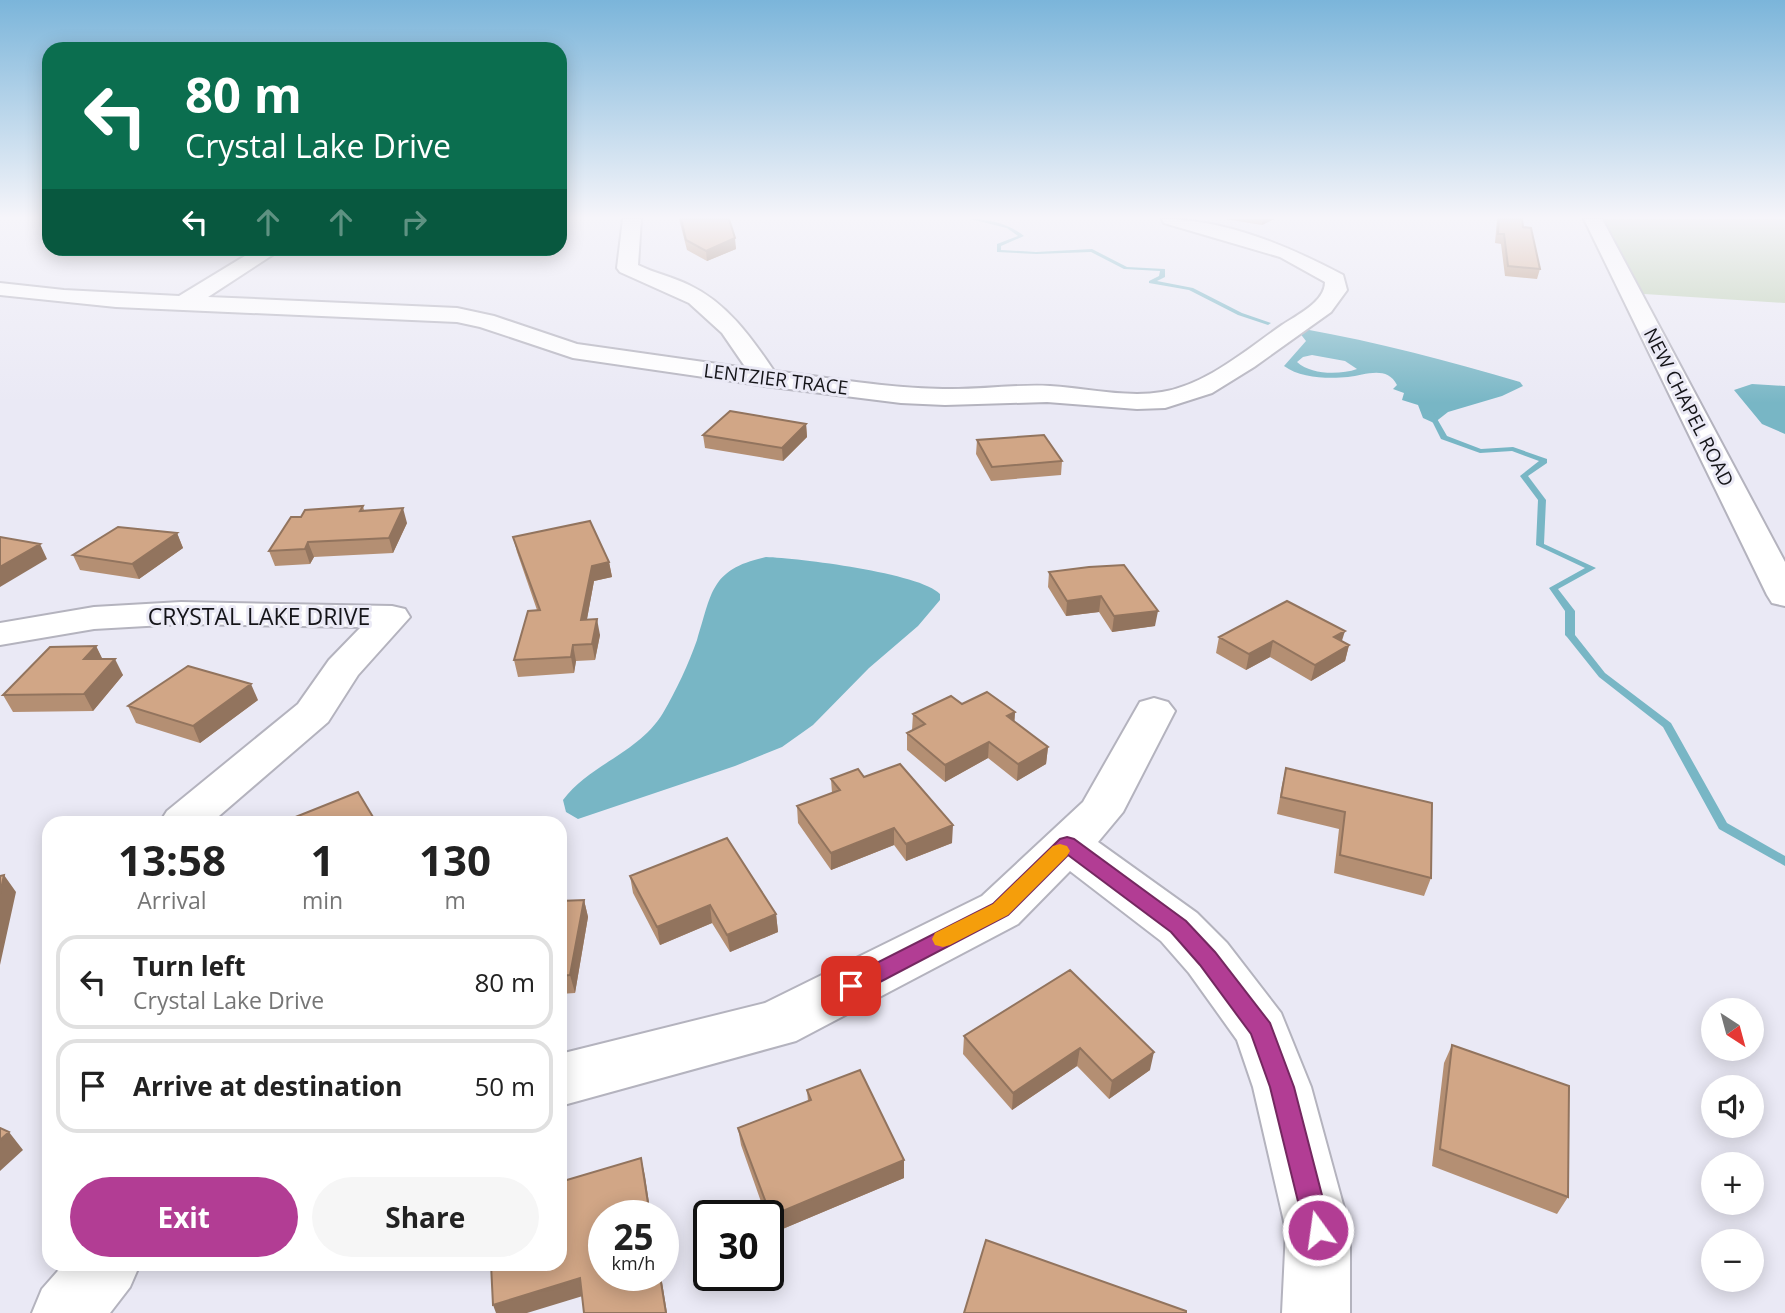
<!DOCTYPE html>
<meta charset="utf-8">
<style>
body{margin:0;font-family:"Open Sans",sans-serif;background:#f6f6f6;color:#222;height:100vh;display:flex;flex-direction:column;font-size:26px;white-space:nowrap}
*{box-sizing:border-box;margin:0}
p{font-size:23px;color:#767676}
.icon{flex:none;width:38px;height:38px;fill:none;stroke:currentColor;stroke-width:2;stroke-linecap:round;stroke-linejoin:round}
.map{position:relative;flex:1;overflow:hidden}
.side{position:absolute;left:42px;top:816px;width:525px;height:455px;display:flex;flex-direction:column;background:#fff;border-radius:21px;box-shadow:0 4px 18px #0003}
.side>*{flex:none}
.guide{position:absolute;left:42px;top:42px;width:525px;height:214px;border-radius:21px;box-shadow:0 4px 18px #0003;background:#0b6e4f;color:#fff;overflow:hidden}
.needle{width:46px;rotate:144deg}
.controls{position:absolute;left:1701px;top:998px;display:grid;gap:14px}
.controls a{display:grid;place-items:center;width:63px;height:63px;border-radius:50%;background:#fff;box-shadow:0 4px 18px #0003;font-size:35px}
.speed{position:absolute;left:588px;top:1200px;display:flex;gap:14px;font-size:35px;font-weight:700;text-align:center}
.speed>*{display:grid;place-content:center;width:91px;height:91px;border-radius:50%;background:#fff;box-shadow:0 4px 18px #0003;line-height:1}
.speed small{font-size:18px;font-weight:400}
.speed .limit{border:4px solid #111;border-radius:10px;background:#fff;color:#111}
.pin{position:absolute;display:grid;place-items:center;width:60px;height:60px;color:#fff;margin:-30px;border-radius:14px;box-shadow:0 4px 10px #0006}
.me{position:absolute;width:77px;margin:-38px;rotate:346deg;stroke-linejoin:round;filter:drop-shadow(0 0 5px #0008)}
.turn{display:flex;align-items:center;gap:24px;height:147px;padding:0 28px;font-size:32px}
.turn .icon{width:91px;height:91px;stroke-width:2.5}
.turn b{display:block;font-size:49px;line-height:60px}
.lanes{display:flex;align-items:center;height:66px;padding:0 28px;background:#0003;justify-content:center;gap:35px;direction:ltr}
.lanes .off{opacity:.35}
.eta{display:flex;justify-content:space-evenly;align-items:center;height:119px;text-align:center}
.eta b{font-size:42px;font-weight:700;line-height:49px}
.action{display:flex;gap:14px;margin-top:auto;padding:14px 28px}
.action a{flex:1;height:80px;border-radius:42px;background:#b23d94;color:#fff;font-size:28px;font-weight:700;line-height:80px;text-align:center}
.action a+a{background:#f6f6f6;color:#222}
ul{padding:0;list-style:none}
li{display:flex;align-items:center;gap:21px;height:94px;margin:0 14px 10px;padding:0 14px;border:4px solid #e0e0e0;border-radius:21px}
li div{flex:1}
li b{display:block;font-size:26px}
li em{font-style:normal}
.map>svg:first-child{display:block}
.green{fill:#bccfb2}
.water{fill:#78b6c5;fill-rule:evenodd}
.lines{fill:none;stroke-linecap:round;stroke-linejoin:round}
.stream{fill:#78b6c5;fill-rule:evenodd}
.minor-casing{stroke:#b4b3be;stroke-width:4}
.minor{fill:#fff;fill-rule:evenodd}
.wall{fill:#b48f73}
.shaded-wall{fill:#92745e}
.building{fill:#d1a686;stroke:#92745e;stroke-width:2}
.route{fill:#b23d94;stroke:#742860;stroke-width:2}
.slow{fill:#f59e0b}
.labels{text-anchor:middle;dominant-baseline:central;stroke-width:6;stroke-linejoin:round;paint-order:stroke}
.far-street-label{font-size:19px;fill:#141418;stroke:#eae9f5}
.street-label{font-size:23px;fill:#141418;stroke:#eae9f5}
</style>
<div class="map">
<svg width="1785" height="1313" viewBox="0 0 1785 1313">
<rect width="100%" height="100%" fill="#eae9f5"/>
<!-- green -->
<path class="green" d="M 1592,219 L 1785,219 L 1785,303 L 1629,293 Z"/>
<!-- water -->
<path class="water" d="M 1304,329 C 1377,342 1449,361 1520,382 L 1523,386 L 1502,396 L 1448,412 L 1434,423 L 1423,418 L 1418,405 L 1402,400 L 1404,393 L 1393,389 L 1397,385 C 1387,365 1365,375 1348,377 C 1328,379 1300,378 1284,366 L 1306,341 L 1299,332 ZM 1312,355 L 1345,361 L 1357,369 C 1340,375 1311,375 1297,362 L 1303,357 Z
M 1752,384 L 1785,386 L 1785,434 L 1762,424 L 1734,390 Z
M 766,557 C 797,558 921,573 940,594 L 940,600 L 918,626 L 869,668 L 813,725 L 782,747 L 735,766 L 578,819 L 566,812 L 563,800 C 590,764 639,753 663,713 C 676,691 689,663 697,640 C 712,593 710,569 766,557 Z"/>
<g class="lines">
<!-- stream -->
<path class="stream" d="M 970,219 C 990,219 1009,224 1024,236 L 1001,246 L 1001,250 L 1036,252 L 1092,249 L 1127,267 L 1165,269 L 1165,277 L 1157,281 L 1193,288 L 1242,313 L 1271,323 L 1268,325 L 1238,315 L 1189,290 L 1149,283 L 1149,281 L 1159,276 L 1160,271 L 1124,269 L 1091,252 L 1036,254 L 997,252 L 997,244 L 1018,236 L 1007,228 Z
M 1428,410 L 1432,410 L 1447,436 L 1481,449 L 1513,447 L 1547,459 L 1547,463 L 1528,476 L 1546,500 L 1544,544 L 1596,568 L 1558,589 L 1575,611 L 1575,635 L 1605,673 L 1671,723 L 1727,823 L 1785,856 L 1785,866 L 1719,829 L 1663,727 L 1599,677 L 1567,637 L 1565,635 L 1565,611 L 1549,588 L 1585,568 L 1536,545 L 1538,500 L 1520,476 L 1539,461 L 1512,451 L 1480,453 L 1441,439 L 1427,411 Z"/>
<defs>
<path id="minor" d="M 623,219 L 641,219 L 638,265 C 654,273 673,277 689,285 C 727,303 751,337 774,371 C 830,378 886,388 943,389 C 979,390 1015,384 1050,386 C 1086,388 1126,398 1162,392 C 1206,385 1246,350 1282,325 C 1297,315 1325,302 1325,282 L 1280,257 L 1164,223 L 1162,219 C 1225,219 1288,246 1343,275 L 1347,290 L 1331,312 L 1254,367 L 1212,393 L 1165,408 L 1137,409 L 1047,402 L 945,405 L 901,403 L 765,386 L 573,358 L 480,327 L 457,322 L 116,307 L 0,295 L 0,283 L 64,290 L 179,296 L 258,248 L 283,248 L 208,297 L 457,308 L 494,316 L 577,344 L 746,368 L 722,333 L 689,303 L 620,272 L 617,268 Z
M 1584,219 L 1602,219 L 1785,562 L 1785,606 L 1772,603 L 1767,595 Z
M 181,602 L 392,606 L 405,609 L 410,617 L 358,675 L 328,722 L 212,822 L 160,822 L 167,811 L 298,704 L 329,660 L 361,627 L 181,624 L 94,629 L 0,645 L 0,623 L 94,607 Z
M 1154,698 L 1168,702 L 1175,711 L 1123,812 L 1098,842 L 1197,913 L 1227,943 L 1281,1013 L 1311,1087 L 1350,1230 L 1350,1313 L 1282,1313 L 1286,1230 L 1253,1087 L 1237,1040 L 1189,973 L 1161,941 L 1070,871 L 1018,924 L 796,1041 L 560,1106 L 560,1054 L 765,1003 L 982,896 L 1083,802 L 1140,702 Z
M 64,1264 L 140,1264 L 130,1287 L 110,1313 L 32,1313 L 42,1289 Z"/>
</defs>
<!-- minor casing -->
<use href="#minor" class="minor-casing"/>
<!-- minor -->
<use href="#minor" class="minor"/>
</g>
<!-- wall -->
<path class="wall" d="M 679,219 L 729,219 L 736,249 L 707,261 L 687,250 Z
M 1225,219 L 1274,219 L 1262,225 Z
M 1497,219 L 1522,219 L 1523,227 L 1540,269 L 1537,279 L 1505,276 L 1501,244 L 1495,243 Z
M 806,424 L 807,437 L 783,461 L 705,448 L 703,435 Z
M 977,440 L 1062,461 L 1061,475 L 991,481 L 976,454 Z
M 363,506 L 364,510 L 407,523 L 393,553 L 314,557 L 310,564 L 275,566 L 269,551 L 301,517 Z
M 177,533 L 183,548 L 139,579 L 80,570 L 73,555 Z
M 513,537 L 609,562 L 612,577 L 594,581 L 587,619 L 600,635 L 595,660 L 576,661 L 574,673 L 518,677 L 514,660 L 537,610 L 517,552 Z
M 1089,567 L 1155,626 L 1112,632 L 1099,612 L 1066,616 L 1048,587 L 1049,572 Z
M 1219,637 L 1342,641 L 1349,645 L 1345,661 L 1311,681 L 1270,657 L 1246,670 L 1216,653 Z
M 96,646 L 102,659 L 123,675 L 93,711 L 13,712 L 3,695 Z
M 258,700 L 200,743 L 136,723 L 128,706 Z
M 962,704 L 1015,712 L 1014,722 L 1048,747 L 1046,764 L 1017,781 L 988,758 L 945,782 L 907,750 L 907,733 L 912,730 L 913,714 Z
M 1286,768 L 1432,803 L 1431,878 L 1424,896 L 1334,873 L 1339,829 L 1277,814 L 1282,785 Z
M 864,777 L 952,843 L 906,861 L 894,845 L 831,870 L 798,823 L 797,806 L 832,793 L 831,779 Z
M 630,876 L 776,914 L 778,932 L 730,952 L 712,923 L 660,945 L 633,893 Z
M 584,900 L 588,917 L 575,993 L 560,994 L 560,901 Z
M 1070,970 L 1150,1070 L 1109,1099 L 1077,1066 L 1012,1110 L 963,1054 L 964,1036 Z
M 1452,1045 L 1568,1197 L 1557,1214 L 1432,1166 L 1444,1063 Z
M 807,1090 L 904,1160 L 904,1178 L 773,1233 L 768,1221 L 768,1216 L 766,1216 L 741,1145 L 738,1128 L 808,1101 Z"/>
<!-- shaded-wall -->
<path class="shaded-wall" d="M 1263,219 L 1274,219 L 1262,225 Z
M 735,238 L 736,249 L 707,261 L 706,251 Z
M 806,424 L 807,437 L 783,461 L 782,448 Z
M 403,508 L 407,523 L 393,553 L 389,538 Z
M 177,533 L 183,548 L 139,579 L 132,564 Z
M 308,542 L 314,557 L 310,564 L 305,549 Z
M 40,544 L 47,559 L 0,587 L 0,567 Z
M 609,562 L 612,577 L 594,581 L 584,635 L 581,620 L 592,566 Z
M 1101,596 L 1099,612 L 1066,616 L 1067,601 Z
M 1158,611 L 1155,626 L 1112,632 L 1114,616 Z
M 597,619 L 600,635 L 595,660 L 592,644 Z
M 1345,631 L 1340,647 L 1334,637 Z
M 1273,641 L 1270,657 L 1246,670 L 1249,654 Z
M 573,645 L 576,661 L 574,673 L 571,657 Z
M 1349,645 L 1345,661 L 1311,681 L 1315,665 Z
M 96,646 L 104,662 L 84,659 Z
M 115,659 L 123,675 L 93,711 L 84,694 Z
M 251,684 L 258,700 L 200,743 L 193,726 Z
M 1015,712 L 1014,729 L 1007,716 Z
M 989,742 L 988,758 L 945,782 L 945,765 Z
M 1048,747 L 1046,764 L 1017,781 L 1018,764 Z
M 953,825 L 952,843 L 906,861 L 906,844 Z
M 894,828 L 894,845 L 831,870 L 831,853 Z
M 4,875 L 16,892 L 0,965 L 0,894 Z
M 584,900 L 588,917 L 575,993 L 570,975 Z
M 710,905 L 712,923 L 660,945 L 657,927 Z
M 776,914 L 778,932 L 730,952 L 727,935 Z
M 1080,1048 L 1077,1066 L 1012,1110 L 1013,1093 Z
M 1154,1052 L 1150,1070 L 1109,1099 L 1112,1081 Z
M 9,1132 L 23,1150 L 0,1171 L 0,1140 Z
M 641,1158 L 645,1176 L 651,1216 L 650,1216 Z
M 904,1160 L 904,1178 L 773,1233 L 771,1216 Z
M 660,1276 L 661,1276 L 667,1313 L 666,1313 Z
M 580,1278 L 586,1295 L 527,1313 L 496,1313 L 493,1305 Z"/>
<!-- building -->
<path class="building" d="M 681,219 L 729,219 L 735,238 L 706,251 L 686,240 Z
M 1499,219 L 1522,219 L 1523,227 L 1531,228 L 1540,269 L 1508,266 L 1504,234 L 1498,234 Z
M 730,411 L 806,424 L 782,448 L 703,435 Z
M 1044,435 L 1062,461 L 992,467 L 977,440 Z
M 363,506 L 360,511 L 403,508 L 389,538 L 308,542 L 305,549 L 269,551 L 291,517 L 301,517 L 305,510 Z
M 590,521 L 609,562 L 592,566 L 581,620 L 597,619 L 592,644 L 573,645 L 571,657 L 514,660 L 528,611 L 540,610 L 513,537 Z
M 118,527 L 177,533 L 132,564 L 73,555 Z
M 0,537 L 40,544 L 0,567 Z
M 1124,565 L 1158,611 L 1114,616 L 1101,596 L 1067,601 L 1049,572 L 1089,567 Z
M 1287,601 L 1345,631 L 1334,637 L 1349,645 L 1315,665 L 1273,641 L 1249,654 L 1219,637 Z
M 96,646 L 84,659 L 115,659 L 84,694 L 3,695 L 50,647 Z
M 188,666 L 251,684 L 193,726 L 128,706 Z
M 987,692 L 1015,712 L 1007,716 L 1048,747 L 1018,764 L 989,742 L 945,765 L 907,733 L 925,724 L 913,714 L 951,696 L 962,704 Z
M 900,764 L 953,825 L 906,844 L 894,828 L 831,853 L 797,806 L 840,790 L 831,779 L 858,769 L 864,777 Z
M 1286,768 L 1432,803 L 1431,878 L 1340,855 L 1345,812 L 1281,797 Z
M 358,792 L 376,822 L 283,822 Z
M 727,838 L 776,914 L 727,935 L 710,905 L 657,927 L 630,876 Z
M 4,875 L 0,894 L 0,876 Z
M 584,900 L 570,975 L 560,976 L 560,901 Z
M 1070,970 L 1154,1052 L 1112,1081 L 1080,1048 L 1013,1093 L 964,1036 Z
M 1452,1045 L 1569,1086 L 1568,1197 L 1440,1149 Z
M 860,1070 L 904,1160 L 771,1216 L 738,1128 L 811,1100 L 807,1090 Z
M 0,1128 L 9,1132 L 0,1140 Z
M 641,1158 L 650,1216 L 604,1216 L 604,1276 L 660,1276 L 666,1313 L 584,1313 L 580,1278 L 493,1305 L 491,1264 L 560,1264 L 560,1182 Z
M 986,1240 L 1186,1311 L 1186,1313 L 964,1313 Z"/>
<!-- sky -->
<linearGradient id="sky" x2="0" y2="1"><stop stop-color="#7bb5da"/><stop offset="0.54" stop-color="#f6f5fa"/><stop offset="1" stop-color="#f6f5fa" stop-opacity="0"/></linearGradient>
<rect width="1785" height="403" fill="url(#sky)"/>
<!-- route -->
<path class="route" d="M 1067,837 L 1074,839 L 1186,921 L 1215,952 L 1270,1023 L 1294,1087 L 1331,1230 L 1327,1239 L 1318,1243 L 1308,1239 L 1305,1230 L 1270,1087 L 1251,1034 L 1200,965 L 1171,932 L 1068,855 L 1008,915 L 859,993 L 851,995 L 843,993 L 840,986 L 843,980 L 993,904 L 1060,839 Z"/>
<!-- slow -->
<path class="slow" d="M 1060,844 L 1067,846 L 1070,851 L 1067,856 L 1008,915 L 950,945 L 943,947 L 935,945 L 932,939 L 935,933 L 993,904 L 1053,846 Z"/>
<g class="labels">
<!-- far-street labels -->
<g class="far-street-label">
<text transform="translate(776 379) rotate(7)">LENTZIER TRACE</text>
<text transform="translate(1689 407) rotate(63)">NEW CHAPEL ROAD</text>
</g>
<!-- street labels -->
<g class="street-label">
<text x="259" y="616">CRYSTAL LAKE DRIVE</text>
</g>
</g>
</svg>
<div class="controls">
<a><svg class="needle" viewBox="-14 -14 28 28"><path d="M0-13l5 13h-10z" fill="#e53935"/><path d="M0 13l5-13h-10z" fill="#767676"/></svg></a>
<a><svg class="icon" aria-label="sound" viewBox="0 0 24 24"><path d="M4 9h4l5-4v14l-5-4H4zM17 9q2 3 0 6"/></svg></a>
<a>+</a>
<a>−</a>
</div>
<div class="speed"><div>25<small>km/h</small></div><div class="limit">30</div></div>
<div class="pin" style="left:851px;top:986px;background:#d93025"><svg class="icon" aria-label="arrive" viewBox="0 0 24 24"><path d="M6 21V4h12l-3 4 3 4H6"/></svg></div>
<svg class="me" style="left:1318px;top:1230px" viewBox="-20 -20 40 40"><circle r="17" fill="#b23d94" stroke="#fff" stroke-width="3"/><path d="M0-11L8 9 0 5-8 9z" fill="#fff"/></svg>
<div class="guide">
<div class="turn"><svg class="icon" aria-label="left" viewBox="0 0 24 24"><path d="M17 20v-9H6M10 6l-5 5 5 5"/></svg><div><b>80 m</b>Crystal Lake Drive</div></div>
<div class="lanes"><svg class="icon" aria-label="left" viewBox="0 0 24 24"><path d="M17 20v-9H6M10 6l-5 5 5 5"/></svg><svg class="icon off" aria-label="ahead" viewBox="0 0 24 24"><path d="M12 20V5M6 11l6-6 6 6"/></svg><svg class="icon off" aria-label="ahead" viewBox="0 0 24 24"><path d="M12 20V5M6 11l6-6 6 6"/></svg><svg class="icon off" aria-label="right" viewBox="0 0 24 24"><path d="M7 20v-9h11M14 6l5 5-5 5"/></svg></div>
</div>
<section class="side">
<div class="eta">
<div><b>13:58</b><p>Arrival</p></div>
<div><b>1</b><p>min</p></div>
<div><b>130</b><p>m</p></div>
</div>
<ul>
<li><svg class="icon" aria-label="left" viewBox="0 0 24 24"><path d="M17 20v-9H6M10 6l-5 5 5 5"/></svg><div><b>Turn left</b><p>Crystal Lake Drive</p></div><em>80 m</em></li>
<li><svg class="icon" aria-label="arrive" viewBox="0 0 24 24"><path d="M6 21V4h12l-3 4 3 4H6"/></svg><div><b>Arrive at destination</b></div><em>50 m</em></li>
</ul>
<div class="action"><a>Exit</a><a>Share</a></div>
</section>
</div>
